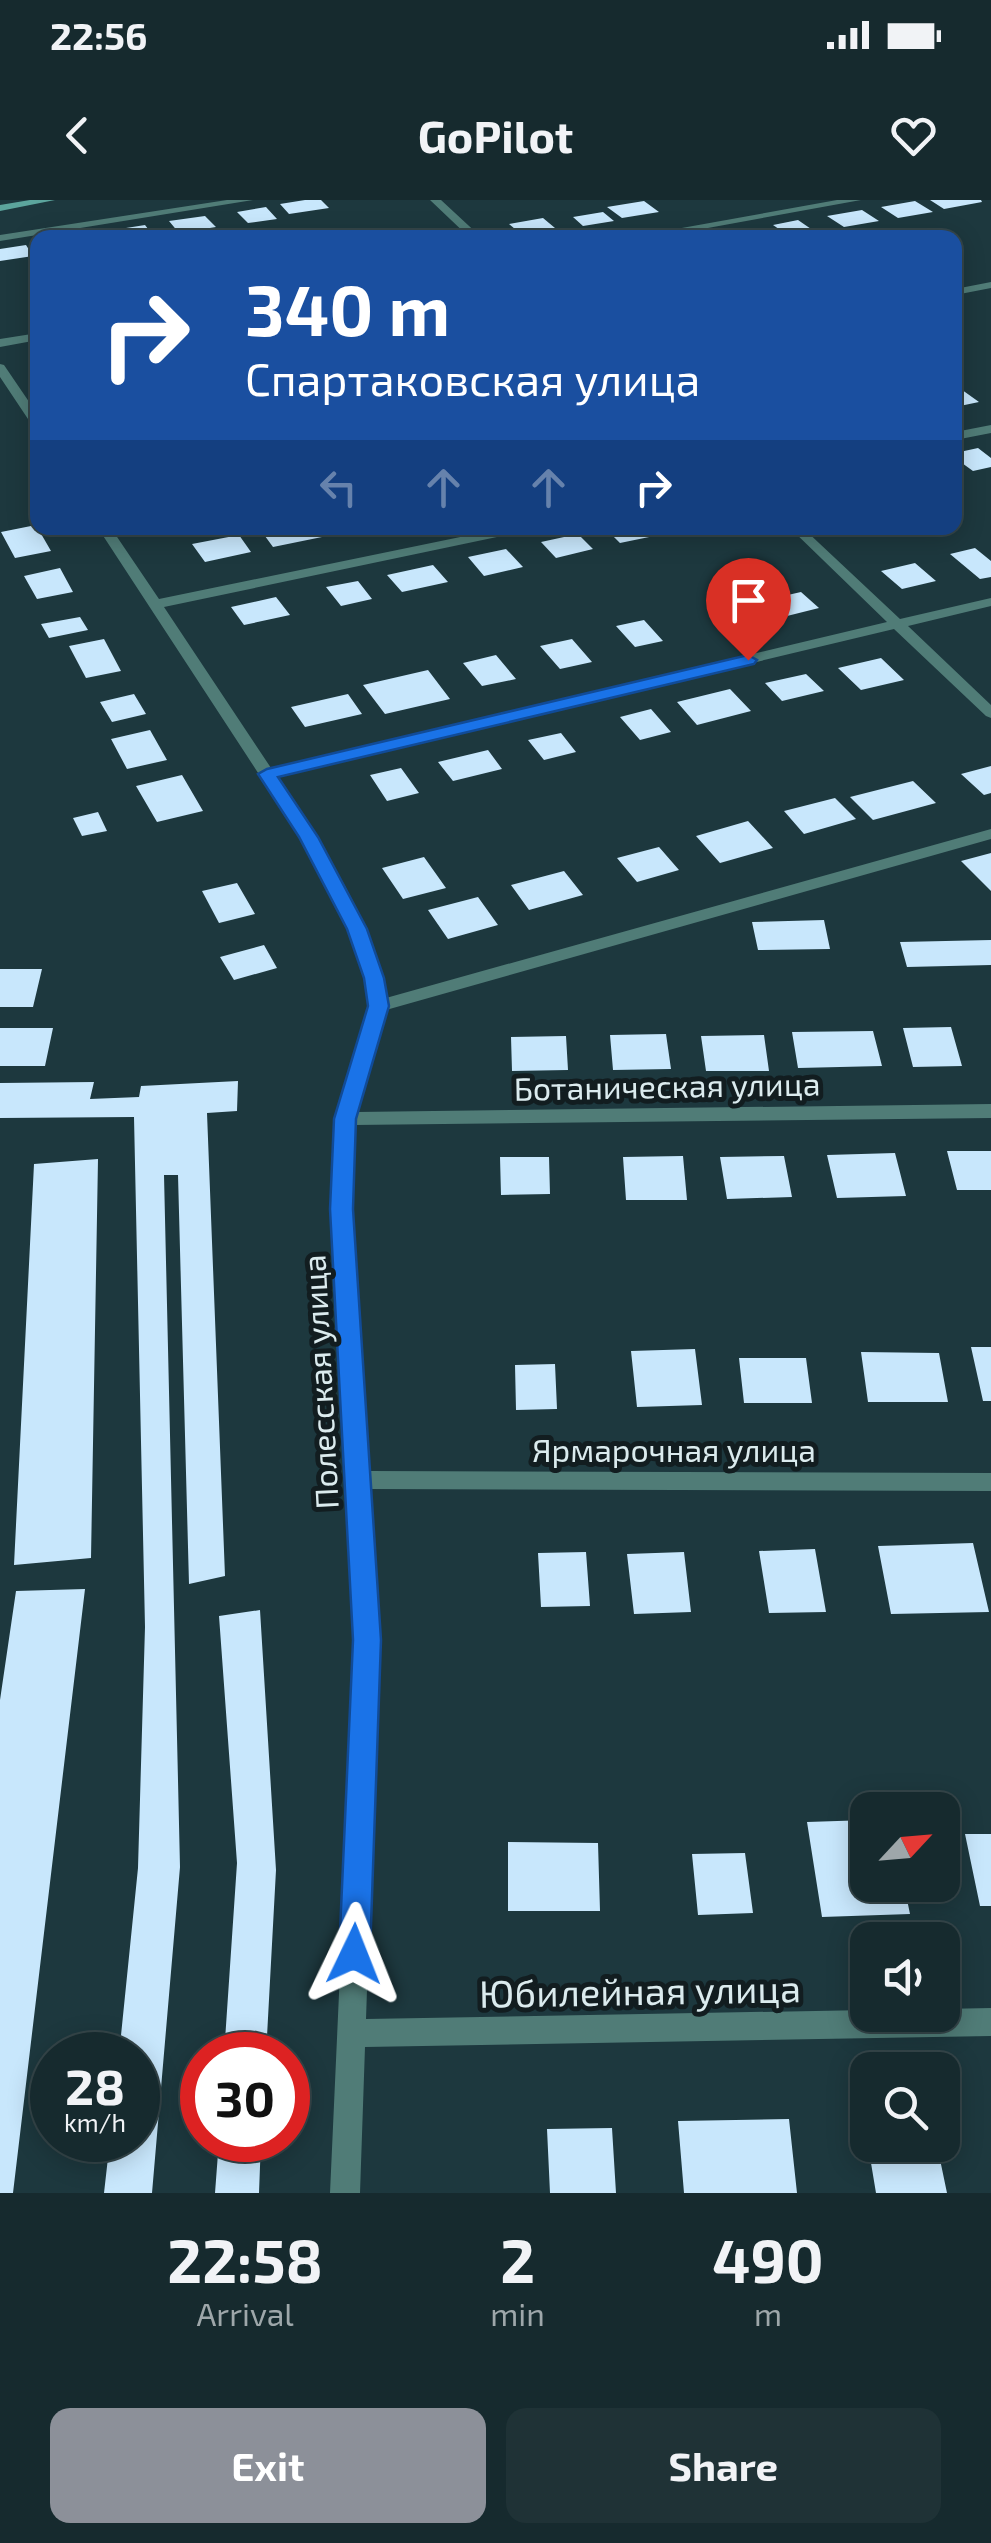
<!DOCTYPE html>
<meta charset="utf-8">
<style>
body{margin:0;font-family:"Exo 2",sans-serif;background:#1f3236;color:#f1f3f6;height:100vh;display:flex;flex-direction:column;font-size:38px;white-space:nowrap}
*{box-sizing:border-box;margin:0}
p{font-size:32px;color:#9ea7aa}
.icon{flex:none;width:55px;height:55px;fill:none;stroke:currentColor;stroke-width:2;stroke-linecap:round;stroke-linejoin:round}
.map{position:relative;height:1993px;overflow:hidden}
.sheet{display:flex;flex-direction:column;background:#162a2e;flex:1}
.sheet>*{flex:none}
.guide{position:absolute;left:30px;top:30px;width:932px;height:305px;border-radius:20px;box-shadow:0 5px 25px #0003,0 0 0 2px #35464a;background:#1a4fa0;color:#fff;overflow:hidden}
.needle{width:65px;rotate:64deg}
.buttons{position:absolute;left:850px;top:1592px;display:grid;gap:20px}
.buttons a{display:grid;place-items:center;width:110px;height:110px;border-radius:20px;background:#162a2e;box-shadow:0 5px 25px #0003,0 0 0 2px #35464a;font-size:50px}
.speed{position:absolute;left:30px;top:1832px;display:flex;gap:20px;font-size:50px;font-weight:700;text-align:center}
.speed>*{display:grid;place-content:center;width:130px;height:130px;border-radius:50%;background:#162a2e;box-shadow:0 5px 25px #0003,0 0 0 2px #35464a;line-height:1}
.speed small{font-size:25px;font-weight:400}
.speed .limit{border:15px solid #d22;background:#fff;color:#111}
.pin{position:absolute;display:grid;place-items:center;width:85px;height:85px;color:#fff;margin:-102px -42px;border-radius:50% 50% 50% 0;rotate:-45deg;box-shadow:0 0 10px #0007}
.pin .icon{rotate:45deg}
.me{position:absolute;width:110px;margin:-55px;rotate:2deg;stroke-linejoin:round;filter:drop-shadow(0 0 8px #0008)}
.turn{display:flex;align-items:center;gap:35px;height:210px;padding:0 50px;font-size:45px}
.turn .icon{width:130px;height:130px;stroke-width:2.5}
.turn b{display:block;font-size:70px;line-height:85px}
.lanes{display:flex;align-items:center;height:95px;padding:0 50px;background:#0003;justify-content:center;gap:50px;direction:ltr}
.lanes .off{opacity:.35}
.eta{display:flex;justify-content:space-evenly;align-items:center;height:170px;text-align:center}
.eta b{font-size:60px;font-weight:700;line-height:70px}
.primary-button{display:flex;gap:20px;margin-top:auto;padding:20px 50px}
.primary-button a{flex:1;height:115px;border-radius:20px;background:#8c9099;color:#fff;font-size:40px;font-weight:700;line-height:115px;text-align:center}
.primary-button a+a{background:#1f3236;color:#f1f3f6}
.status{display:flex;justify-content:space-between;align-items:center;height:70px;padding:0 50px;background:#162a2e;direction:ltr}
.status svg{height:28px;fill:currentColor}
header{display:flex;justify-content:space-between;align-items:center;height:130px;padding:0 50px;background:#162a2e;font-size:45px;font-weight:700}
.map>svg:first-child{display:block}
.building{fill:#c8e7fc}
.lines{fill:none;stroke-linecap:round;stroke-linejoin:round}
.minor{fill:#507c77;fill-rule:evenodd}
.secondary{fill:#5ca59d;fill-rule:evenodd}
.route{fill:#1a73e8;stroke:#114b97;stroke-width:2.5}
.labels{text-anchor:middle;dominant-baseline:central;stroke-width:10;stroke-linejoin:round;paint-order:stroke}
.street-label{font-size:32px;fill:#dbebee;stroke:#121d20}
.near-street-label{font-size:38px;fill:#dbebee;stroke:#121d20}
</style>
<div class="status"><b>22:56</b><svg viewBox="0 0 49 12"><path d="M0 12V9h3v3zM5 12V6h3v6zM10 12V3h3v9zM15 12V0h3v12zM26 1h20v11H26zM47 4h2v5h-2z"/></svg></div>
<header><svg class="icon" aria-label="back" viewBox="0 0 24 24"><path d="M15 5l-7 7 7 7"/></svg>GoPilot<svg class="icon" aria-label="heart" viewBox="0 0 24 24"><path d="M12 20l-8-8c-3-5 5-10 8-4 3-6 11-1 8 4z"/></svg></header>
<div class="map">
<svg width="991" height="1993" viewBox="0 0 991 1993">
<rect width="100%" height="100%" fill="#1d383e"/>
<!-- building -->
<path class="building" d="M 305,0 L 321,0 L 329,8 L 289,14 L 280,4 Z
M 930,0 L 981,0 L 982,2 L 944,9 Z
M 644,1 L 659,12 L 622,18 L 607,7 Z
M 915,1 L 933,12 L 898,18 L 881,7 Z
M 266,7 L 277,19 L 248,23 L 237,12 Z
M 862,10 L 879,21 L 844,27 L 827,16 Z
M 603,12 L 614,21 L 583,26 L 573,17 Z
M 205,16 L 216,27 L 179,33 L 169,21 Z
M 543,18 L 555,28 L 521,34 L 509,24 Z
M 798,20 L 814,31 L 789,36 L 773,25 Z
M 145,25 L 155,38 L 112,38 L 107,31 Z
M 755,28 L 769,38 L 728,38 L 722,34 Z
M 26,45 L 33,56 L 0,61 L 0,49 Z
M 958,187 L 979,202 L 955,207 Z
M 978,248 L 991,258 L 991,267 L 973,271 L 955,258 L 955,253 Z
M 36,325 L 51,351 L 15,358 L 1,332 Z
M 285,328 L 315,328 L 322,337 L 273,347 L 262,332 Z
M 605,328 L 645,328 L 654,336 L 620,343 Z
M 578,334 L 593,349 L 556,358 L 541,342 Z
M 239,335 L 251,352 L 205,362 L 192,344 Z
M 975,348 L 991,361 L 991,377 L 980,379 L 950,354 Z
M 506,349 L 523,367 L 484,376 L 468,357 Z
M 915,363 L 936,381 L 902,389 L 881,371 Z
M 433,365 L 448,382 L 402,392 L 387,375 Z
M 60,368 L 73,392 L 37,399 L 24,376 Z
M 358,381 L 372,399 L 341,406 L 326,387 Z
M 801,392 L 819,408 L 787,416 L 770,399 Z
M 276,397 L 290,415 L 244,425 L 231,407 Z
M 80,417 L 88,430 L 49,438 L 41,424 Z
M 644,420 L 663,441 L 635,447 L 616,426 Z
M 104,439 L 121,471 L 86,478 L 69,446 Z
M 572,439 L 592,462 L 560,469 L 540,446 Z
M 496,455 L 516,479 L 482,486 L 463,463 Z
M 881,458 L 904,480 L 861,490 L 838,468 Z
M 428,470 L 450,499 L 385,514 L 363,485 Z
M 806,474 L 824,491 L 782,501 L 765,483 Z
M 730,489 L 751,511 L 697,525 L 677,502 Z
M 134,494 L 146,514 L 112,522 L 100,502 Z
M 348,494 L 362,514 L 305,527 L 291,507 Z
M 651,509 L 671,532 L 640,540 L 620,517 Z
M 150,530 L 167,560 L 127,569 L 111,539 Z
M 561,533 L 576,552 L 544,560 L 528,540 Z
M 488,550 L 502,569 L 453,581 L 438,562 Z
M 991,566 L 991,593 L 984,595 L 961,574 Z
M 401,568 L 419,593 L 387,601 L 370,575 Z
M 182,575 L 203,611 L 157,622 L 136,586 Z
M 913,581 L 936,603 L 873,620 L 850,597 Z
M 835,598 L 856,619 L 804,634 L 784,611 Z
M 98,612 L 107,631 L 82,636 L 73,618 Z
M 748,621 L 773,648 L 720,663 L 696,636 Z
M 659,647 L 679,670 L 637,682 L 617,658 Z
M 991,653 L 991,691 L 961,661 Z
M 424,657 L 446,688 L 403,699 L 382,668 Z
M 564,671 L 583,695 L 529,710 L 511,685 Z
M 237,683 L 255,714 L 219,723 L 202,691 Z
M 478,697 L 498,725 L 448,739 L 428,710 Z
M 824,720 L 830,749 L 758,750 L 752,722 Z
M 991,740 L 991,765 L 907,767 L 900,742 Z
M 264,745 L 277,768 L 234,780 L 220,757 Z
M 0,769 L 42,769 L 33,807 L 0,807 Z
M 951,827 L 962,866 L 913,867 L 903,828 Z
M 0,828 L 53,828 L 45,866 L 0,866 Z
M 873,831 L 882,866 L 798,868 L 792,832 Z
M 666,834 L 671,869 L 613,870 L 610,835 Z
M 764,835 L 769,871 L 706,871 L 701,836 Z
M 566,836 L 568,870 L 512,871 L 511,837 Z
M 238,881 L 237,911 L 207,913 L 225,1376 L 189,1384 L 178,975 L 164,975 L 180,1667 L 152,1993 L 104,1993 L 110,1940 L 138,1940 L 138,1855 L 119,1855 L 138,1668 L 145,1427 L 134,917 L 0,918 L 0,883 L 94,882 L 90,899 L 139,897 L 141,886 Z
M 947,951 L 991,951 L 991,990 L 957,990 Z
M 895,953 L 906,996 L 837,998 L 827,955 Z
M 683,956 L 687,1000 L 626,1000 L 623,957 Z
M 784,956 L 792,997 L 727,999 L 720,957 Z
M 500,957 L 549,957 L 550,994 L 501,995 Z
M 98,959 L 91,1358 L 14,1365 L 34,964 Z
M 971,1147 L 991,1147 L 991,1201 L 983,1201 Z
M 695,1149 L 702,1205 L 637,1207 L 631,1151 Z
M 861,1152 L 939,1153 L 948,1202 L 868,1202 Z
M 739,1158 L 806,1158 L 812,1203 L 744,1203 Z
M 555,1164 L 557,1209 L 516,1210 L 515,1165 Z
M 973,1343 L 989,1412 L 891,1414 L 878,1346 Z
M 815,1349 L 826,1412 L 769,1413 L 759,1351 Z
M 586,1352 L 590,1406 L 541,1407 L 538,1353 Z
M 684,1352 L 691,1412 L 634,1414 L 627,1354 Z
M 85,1389 L 13,1993 L 0,1993 L 0,1500 L 16,1391 Z
M 260,1410 L 276,1670 L 266,1855 L 224,1855 L 237,1663 L 219,1416 Z
M 868,1620 L 868,1685 L 904,1685 L 910,1714 L 822,1717 L 807,1622 Z
M 965,1634 L 991,1634 L 991,1706 L 980,1706 Z
M 508,1642 L 598,1643 L 600,1711 L 508,1711 Z
M 745,1653 L 753,1713 L 698,1715 L 692,1654 Z
M 789,1919 L 797,1993 L 684,1993 L 678,1921 Z
M 612,1928 L 616,1993 L 550,1993 L 547,1929 Z
M 219,1940 L 261,1940 L 259,1993 L 215,1993 Z
M 868,1945 L 937,1945 L 947,1993 L 876,1993 Z"/>
<g class="lines">
<!-- minor -->
<path class="minor" d="M 227,0 L 253,0 L 0,41 L 0,35 Z
M 430,0 L 441,0 L 482,38 L 470,38 Z
M 837,0 L 861,0 L 653,38 L 626,38 Z
M 991,82 L 991,88 L 955,95 L 955,89 Z
M 38,133 L 38,140 L 0,147 L 0,139 Z
M 0,164 L 4,165 L 38,215 L 38,229 L 34,228 L 0,177 Z
M 991,225 L 991,233 L 955,240 L 955,232 Z
M 98,328 L 111,328 L 159,399 L 504,328 L 527,328 L 521,332 L 164,407 L 271,568 L 887,422 L 790,328 L 803,328 L 900,419 L 991,398 L 991,406 L 908,426 L 991,505 L 991,518 L 986,516 L 894,429 L 276,577 C 320,643 374,718 386,798 L 991,629 L 991,639 L 386,810 L 357,912 L 991,904 L 991,918 L 354,925 L 351,1009 L 368,1271 L 991,1273 L 991,1291 L 369,1289 L 379,1440 L 366,1819 L 868,1810 L 868,1815 L 942,1815 L 942,1809 L 991,1808 L 991,1836 L 365,1847 L 360,1993 L 330,1993 L 355,1440 L 331,1009 L 335,919 L 369,806 L 365,778 L 348,729 L 300,637 Z"/>
<!-- secondary -->
<path class="secondary" d="M 30,0 L 55,0 L 0,11 L 0,5 Z"/>
</g>
<!-- route -->
<path class="route" d="M 748,455 L 757,460 L 754,464 L 278,577 L 318,637 L 367,729 L 384,778 L 389,806 L 356,919 L 353,1009 L 381,1440 L 370,1754 L 365,1765 L 354,1769 L 344,1765 L 339,1754 L 353,1440 L 330,1009 L 334,919 L 368,806 L 364,778 L 347,729 L 299,637 L 258,574 L 267,569 Z"/>
<g class="labels">
<!-- street labels -->
<g class="street-label">
<text transform="translate(667 885) rotate(-1)">Ботаническая улица</text>
<text transform="translate(319 1182) rotate(-93)">Полесская улица</text>
<text x="674" y="1249">Ярмарочная улица</text>
</g>
<!-- near-street labels -->
<g class="near-street-label">
<text transform="translate(640 1790) rotate(-1)">Юбилейная улица</text>
</g>
</g>
</svg>
<div class="buttons">
<a><svg class="needle" viewBox="-14 -14 28 28"><path d="M0-13l5 13h-10z" fill="#e53935"/><path d="M0 13l5-13h-10z" fill="#9ea7aa"/></svg></a>
<a><svg class="icon" aria-label="sound" viewBox="0 0 24 24"><path d="M4 9h4l5-4v14l-5-4H4zM17 9q2 3 0 6"/></svg></a>
<a><svg class="icon" aria-label="search" viewBox="0 0 24 24"><circle cx="10" cy="10" r="6"/><path d="M15 15l6 6"/></svg></a>
</div>
<div class="speed"><div>28<small>km/h</small></div><div class="limit">30</div></div>
<div class="pin" style="left:748px;top:460px;background:#d93025"><svg class="icon" aria-label="arrive" viewBox="0 0 24 24"><path d="M6 21V4h12l-3 4 3 4H6"/></svg></div>
<svg class="me" style="left:354px;top:1754px" viewBox="-20 -20 40 40"><path d="M0-17L14 15 0 8-14 15z" fill="#1a73e8" stroke="#fff" stroke-width="4"/></svg>
<div class="guide">
<div class="turn"><svg class="icon" aria-label="right" viewBox="0 0 24 24"><path d="M7 20v-9h11M14 6l5 5-5 5"/></svg><div><b>340 m</b>Спартаковская улица</div></div>
<div class="lanes"><svg class="icon off" aria-label="left" viewBox="0 0 24 24"><path d="M17 20v-9H6M10 6l-5 5 5 5"/></svg><svg class="icon off" aria-label="ahead" viewBox="0 0 24 24"><path d="M12 20V5M6 11l6-6 6 6"/></svg><svg class="icon off" aria-label="ahead" viewBox="0 0 24 24"><path d="M12 20V5M6 11l6-6 6 6"/></svg><svg class="icon" aria-label="right" viewBox="0 0 24 24"><path d="M7 20v-9h11M14 6l5 5-5 5"/></svg></div>
</div>
</div>
<section class="sheet">
<div class="eta">
<div><b>22:58</b><p>Arrival</p></div>
<div><b>2</b><p>min</p></div>
<div><b>490</b><p>m</p></div>
</div>
<div class="primary-button"><a>Exit</a><a>Share</a></div>
</section>
